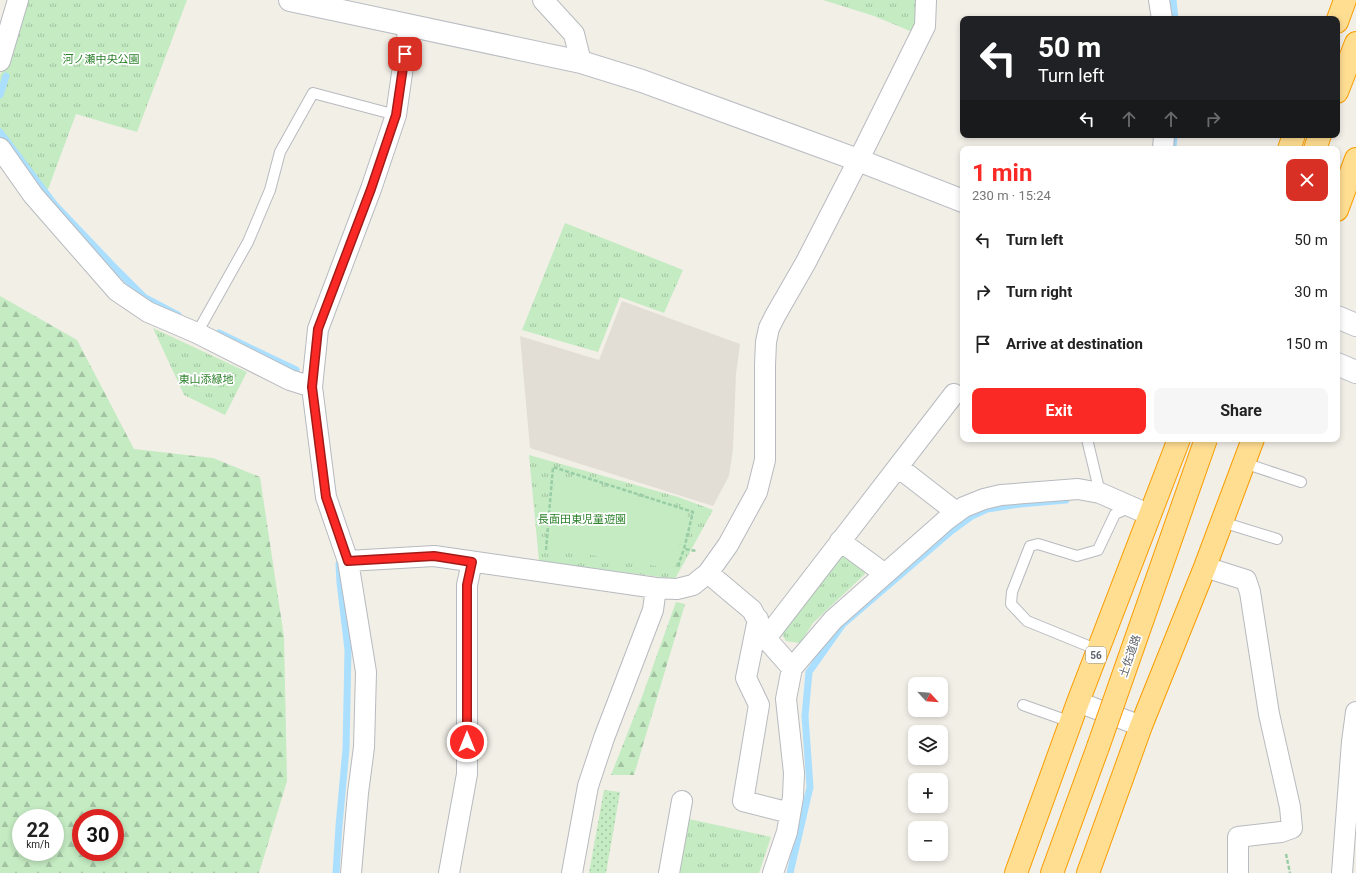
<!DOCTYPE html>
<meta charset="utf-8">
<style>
body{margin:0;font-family:Roboto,"Noto Sans JP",sans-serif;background:#f6f6f6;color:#222;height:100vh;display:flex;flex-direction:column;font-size:15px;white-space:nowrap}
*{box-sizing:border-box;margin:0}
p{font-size:13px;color:#767676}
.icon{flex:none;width:22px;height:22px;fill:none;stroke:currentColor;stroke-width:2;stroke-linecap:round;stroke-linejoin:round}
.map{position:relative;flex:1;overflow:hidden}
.side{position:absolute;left:960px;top:146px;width:380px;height:296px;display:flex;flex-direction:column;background:#fff;border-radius:8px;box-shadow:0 2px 6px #0003}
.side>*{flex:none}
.hud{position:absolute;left:960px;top:16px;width:380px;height:122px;border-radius:8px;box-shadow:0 2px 6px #0003;background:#202124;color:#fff;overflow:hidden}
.needle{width:26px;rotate:116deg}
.controls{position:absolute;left:908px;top:677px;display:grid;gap:8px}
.controls a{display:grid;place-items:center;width:40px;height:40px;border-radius:8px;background:#fff;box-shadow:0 2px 6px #0003;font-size:20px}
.speed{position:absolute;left:12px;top:809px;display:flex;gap:8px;font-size:20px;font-weight:700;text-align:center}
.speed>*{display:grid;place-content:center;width:52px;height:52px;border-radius:50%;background:#fff;box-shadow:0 2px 6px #0003;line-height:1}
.speed small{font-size:10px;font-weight:400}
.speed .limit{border:6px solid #d22;background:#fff;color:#111}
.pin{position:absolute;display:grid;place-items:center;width:34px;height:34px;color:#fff;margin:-17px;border-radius:8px;box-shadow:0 2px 6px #0006}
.me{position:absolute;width:44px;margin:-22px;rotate:0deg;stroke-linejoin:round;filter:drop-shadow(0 0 3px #0008)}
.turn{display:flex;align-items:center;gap:14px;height:84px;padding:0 12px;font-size:18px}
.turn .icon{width:52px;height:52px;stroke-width:2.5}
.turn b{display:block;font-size:28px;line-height:34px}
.lanes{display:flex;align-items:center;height:38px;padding:0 12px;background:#0003;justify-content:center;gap:20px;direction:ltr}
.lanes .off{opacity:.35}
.round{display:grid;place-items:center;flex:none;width:42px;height:42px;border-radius:8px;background:#f6f6f6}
.headline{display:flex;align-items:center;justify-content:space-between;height:68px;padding:0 12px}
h1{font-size:24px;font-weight:700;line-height:30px;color:#fa2925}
.button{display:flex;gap:8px;margin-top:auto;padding:8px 12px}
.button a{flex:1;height:46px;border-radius:8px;background:#fa2925;color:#fff;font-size:16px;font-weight:700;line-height:46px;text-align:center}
.button a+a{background:#f6f6f6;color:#222}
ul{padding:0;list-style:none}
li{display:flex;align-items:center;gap:12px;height:52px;padding:0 12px}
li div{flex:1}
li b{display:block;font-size:15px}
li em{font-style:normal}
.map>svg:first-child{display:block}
.education{fill:#e2ded6}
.grass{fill:url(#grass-tufts)}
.forest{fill:url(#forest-firs);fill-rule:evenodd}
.garden{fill:url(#garden-dots)}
.pitch{fill:#c4ebc2}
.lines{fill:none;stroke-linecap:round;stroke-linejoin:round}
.stream{stroke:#aadfff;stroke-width:7}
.lane-casing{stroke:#b7babf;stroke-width:12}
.street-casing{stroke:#b7babf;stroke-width:22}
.secondary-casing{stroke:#babec4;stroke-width:24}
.highway-casing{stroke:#f99d00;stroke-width:24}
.path{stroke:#99cda5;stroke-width:2.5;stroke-dasharray:4 2;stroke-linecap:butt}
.lane{stroke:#fff;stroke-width:10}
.street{stroke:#fff;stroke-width:20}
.secondary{stroke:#fff;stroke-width:22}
.highway{stroke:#ffdd91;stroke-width:22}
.highway-bridge-casing{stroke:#f99d00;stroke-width:24;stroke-linecap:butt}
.highway-bridge{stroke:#ffdd91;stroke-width:22}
.route-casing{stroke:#a21b18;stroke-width:10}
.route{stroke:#fa2925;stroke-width:7}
.labels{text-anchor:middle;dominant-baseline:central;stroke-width:3.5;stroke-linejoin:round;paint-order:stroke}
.shield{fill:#fff;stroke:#8e9296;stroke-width:1}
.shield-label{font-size:10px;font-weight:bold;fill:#5e6369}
.park-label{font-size:11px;fill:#2c812b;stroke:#fff}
.street-label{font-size:11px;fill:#5e6369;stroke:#fff}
</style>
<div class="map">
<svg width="1356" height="873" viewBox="0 0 1356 873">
<defs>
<pattern id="grass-tufts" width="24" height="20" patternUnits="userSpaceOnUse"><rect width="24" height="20" fill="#c4ebc2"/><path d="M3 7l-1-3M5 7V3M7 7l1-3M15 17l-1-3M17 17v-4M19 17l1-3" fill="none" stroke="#a2c2a2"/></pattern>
<pattern id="forest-firs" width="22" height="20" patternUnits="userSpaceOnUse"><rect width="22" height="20" fill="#c4ebc2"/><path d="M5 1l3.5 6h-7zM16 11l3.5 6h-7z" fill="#a2c2a2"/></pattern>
<pattern id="garden-dots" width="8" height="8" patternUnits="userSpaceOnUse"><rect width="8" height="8" fill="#c4ebc2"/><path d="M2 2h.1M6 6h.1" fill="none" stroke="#a2c2a2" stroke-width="1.8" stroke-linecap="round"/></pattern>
</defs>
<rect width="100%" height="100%" fill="#f2efe7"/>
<!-- education -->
<path class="education" d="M 622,301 L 740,344 L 736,374 L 733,449 L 729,476 L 713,506 L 530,448 L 520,336 L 599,360 Z"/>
<!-- grass -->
<path class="grass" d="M 27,0 L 187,0 L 137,132 L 76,114 L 47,192 L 0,132 L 0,76 Z
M 823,0 L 921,0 L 920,19 L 910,31 L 874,16 Z
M 565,223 L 683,270 L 664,313 L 620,297 L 598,352 L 522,330 Z
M 153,328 L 247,372 L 225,415 L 184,395 Z
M 529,455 L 678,497 L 713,510 L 675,579 L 539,561 Z
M 841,553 L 865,567 L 865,574 L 813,623 L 800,643 L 786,641 L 783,636 L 782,627 Z
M 689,819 L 771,837 L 759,873 L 678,873 Z"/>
<!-- forest -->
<path class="forest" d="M 0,296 L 77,340 L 134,449 L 213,458 L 260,477 L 284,637 L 287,781 L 259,873 L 0,873 ZM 21,818 L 55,818 L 55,852 L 21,852 ZM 81,818 L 115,818 L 115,852 L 81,852 Z
M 676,602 L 685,604 L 634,775 L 611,775 L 643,694 Z"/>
<!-- garden -->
<path class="garden" d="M 604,790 L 620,792 L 606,873 L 589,873 Z"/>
<!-- pitch -->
<path class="pitch" d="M 555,474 L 688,513 L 674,569 L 550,548 Z"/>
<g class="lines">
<!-- stream -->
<path class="stream" d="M 1173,0 L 1175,19
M 0,95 L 6,76
M 0,132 L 55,205 L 114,267 L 144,297 L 178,315
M 1173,149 L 1174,135
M 219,333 L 296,370
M 336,873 L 339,826 L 346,749 L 348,650 L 340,582 L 339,564
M 790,873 L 810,787 L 805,716 L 809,672 L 843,624 L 950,532 L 972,516 L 987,509 L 1020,504 L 1066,500"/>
<defs>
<path id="lane" d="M 197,333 L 248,242 L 270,190 L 280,152 L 313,93 L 396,115
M 1087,439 L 1100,493
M 1244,463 L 1301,482
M 1222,522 L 1277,539
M 1098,650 L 1027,621 L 1011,604 L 1012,592 L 1030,546 L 1038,544 L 1077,556 L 1098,550 L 1115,514 L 1131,507
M 1023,705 L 1071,722"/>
<path id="street" d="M 543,0 L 574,34 L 581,62
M 1159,0 L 1162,19
M 0,61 L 18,0
M 0,148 L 33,195 L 117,291 L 148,312 L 197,333 L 290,380 L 312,387
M 1163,149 L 1164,135
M 898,467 L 956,512
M 840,541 L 885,574
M 348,561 L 434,556 L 656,588 L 677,589 L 693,585 L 708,573 L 728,545 L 757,492 L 765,460 L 765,365 L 766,342 L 769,328 L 775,316 L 806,262 L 866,145 L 925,26 L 926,0
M 1205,567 L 1246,580 L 1250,592 L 1269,714 L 1290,807 L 1292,828 L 1281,832 L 1238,837 L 1238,873
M 708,573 L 752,610 L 769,642 L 792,668
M 758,619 L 746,678 L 759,705 L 743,801 L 790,813
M 767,637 L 954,394
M 1078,702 L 1141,726
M 351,873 L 358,793 L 364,747 L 366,672 L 348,561 L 326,497 L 312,387 L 318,329 L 371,189 L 396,115 L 409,25
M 449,873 L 467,774 L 467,585 L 472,562
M 572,873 L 588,786 L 604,738 L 653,610 L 656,588
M 669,873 L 682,801
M 773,873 L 787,832 L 793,797 L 794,773 L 786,699 L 792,668 L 833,620 L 945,521 L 964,507 L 984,499 L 1001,495 L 1078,489 L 1100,493 L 1150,515
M 1342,873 L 1352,742 L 1356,712"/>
<path id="secondary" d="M 290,0 L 581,62 L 642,81 L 858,160 L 963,201
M 1337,317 L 1356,325
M 1337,364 L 1356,372"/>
<path id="highway" d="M 1337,22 L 1345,0
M 1337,92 L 1356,43
M 1289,149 L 1294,135
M 1315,149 L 1320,135
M 1337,210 L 1356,159
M 1016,873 L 1078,702 L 1179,439
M 1052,873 L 1098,747
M 1088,873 L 1141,726 L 1205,567 L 1253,439"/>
</defs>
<!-- lane casing -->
<use href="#lane" class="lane-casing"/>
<!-- street casing -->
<use href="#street" class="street-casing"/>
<!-- secondary casing -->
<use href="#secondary" class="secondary-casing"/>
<!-- highway casing -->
<use href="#highway" class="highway-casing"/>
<!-- path -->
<path class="path" d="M 546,550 L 553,467 L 693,512 L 684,549 L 697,551
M 678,566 L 684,549
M 1286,854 L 1290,873"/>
<!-- lane -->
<use href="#lane" class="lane"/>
<!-- street -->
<use href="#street" class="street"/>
<!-- secondary -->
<use href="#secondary" class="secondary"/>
<!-- highway -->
<use href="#highway" class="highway"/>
<defs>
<path id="highway-bridge" d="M 1098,747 L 1206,439"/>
</defs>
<!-- highway-bridge casing -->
<use href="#highway-bridge" class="highway-bridge-casing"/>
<!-- highway-bridge -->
<use href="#highway-bridge" class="highway-bridge"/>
</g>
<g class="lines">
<defs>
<path id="route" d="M 405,54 L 396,115 L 371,189 L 318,329 L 312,387 L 326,497 L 348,561 L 434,556 L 472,562 L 467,585 L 467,742"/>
</defs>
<!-- route casing -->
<use href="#route" class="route-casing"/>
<!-- route -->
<use href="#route" class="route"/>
</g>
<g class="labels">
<!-- shield labels -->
<rect class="shield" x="1086" y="647" width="20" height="16" rx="3"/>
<g class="shield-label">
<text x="1096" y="655">56</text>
</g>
<!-- park labels -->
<g class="park-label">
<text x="101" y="59">河ノ瀬中央公園</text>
<text x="206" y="379">東山添緑地</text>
<text x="582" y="519">長面田東児童遊園</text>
</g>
<!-- street labels -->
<g class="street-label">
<text transform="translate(1130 656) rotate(-71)">土佐道路</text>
</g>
</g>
</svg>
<div class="controls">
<a><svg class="needle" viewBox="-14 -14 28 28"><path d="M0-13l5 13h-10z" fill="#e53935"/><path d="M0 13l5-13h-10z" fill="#767676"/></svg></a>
<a><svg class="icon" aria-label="layers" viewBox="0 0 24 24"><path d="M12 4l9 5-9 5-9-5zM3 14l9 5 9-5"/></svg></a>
<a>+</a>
<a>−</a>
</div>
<div class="speed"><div>22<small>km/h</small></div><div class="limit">30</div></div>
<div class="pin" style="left:405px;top:54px;background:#d93025"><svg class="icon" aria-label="arrive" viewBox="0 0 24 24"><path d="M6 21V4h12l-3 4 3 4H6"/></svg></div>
<svg class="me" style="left:467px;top:742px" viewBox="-20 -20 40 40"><circle r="17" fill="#fa2925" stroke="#fff" stroke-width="3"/><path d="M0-11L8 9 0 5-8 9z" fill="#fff"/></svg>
<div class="hud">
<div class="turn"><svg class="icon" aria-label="left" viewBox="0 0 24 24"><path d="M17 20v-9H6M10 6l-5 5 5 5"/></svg><div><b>50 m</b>Turn left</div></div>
<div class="lanes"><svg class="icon" aria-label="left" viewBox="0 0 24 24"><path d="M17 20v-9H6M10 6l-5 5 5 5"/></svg><svg class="icon off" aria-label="ahead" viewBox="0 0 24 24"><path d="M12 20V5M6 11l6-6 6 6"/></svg><svg class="icon off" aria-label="ahead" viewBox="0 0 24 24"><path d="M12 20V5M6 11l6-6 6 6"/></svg><svg class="icon off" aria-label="right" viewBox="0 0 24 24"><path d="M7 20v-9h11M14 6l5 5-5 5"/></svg></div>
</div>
<section class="side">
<div class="headline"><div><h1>1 min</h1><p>230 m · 15:24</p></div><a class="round" style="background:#d93025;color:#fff"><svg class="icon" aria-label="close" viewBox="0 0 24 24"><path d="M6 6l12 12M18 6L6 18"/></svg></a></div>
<ul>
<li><svg class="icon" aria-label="left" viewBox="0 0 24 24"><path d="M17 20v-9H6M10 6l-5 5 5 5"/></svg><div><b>Turn left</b></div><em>50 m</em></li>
<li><svg class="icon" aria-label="right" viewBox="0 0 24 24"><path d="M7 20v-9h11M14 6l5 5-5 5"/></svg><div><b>Turn right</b></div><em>30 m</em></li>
<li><svg class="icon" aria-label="arrive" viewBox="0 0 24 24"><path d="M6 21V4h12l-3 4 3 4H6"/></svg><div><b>Arrive at destination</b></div><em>150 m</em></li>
</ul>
<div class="button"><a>Exit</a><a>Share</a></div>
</section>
</div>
